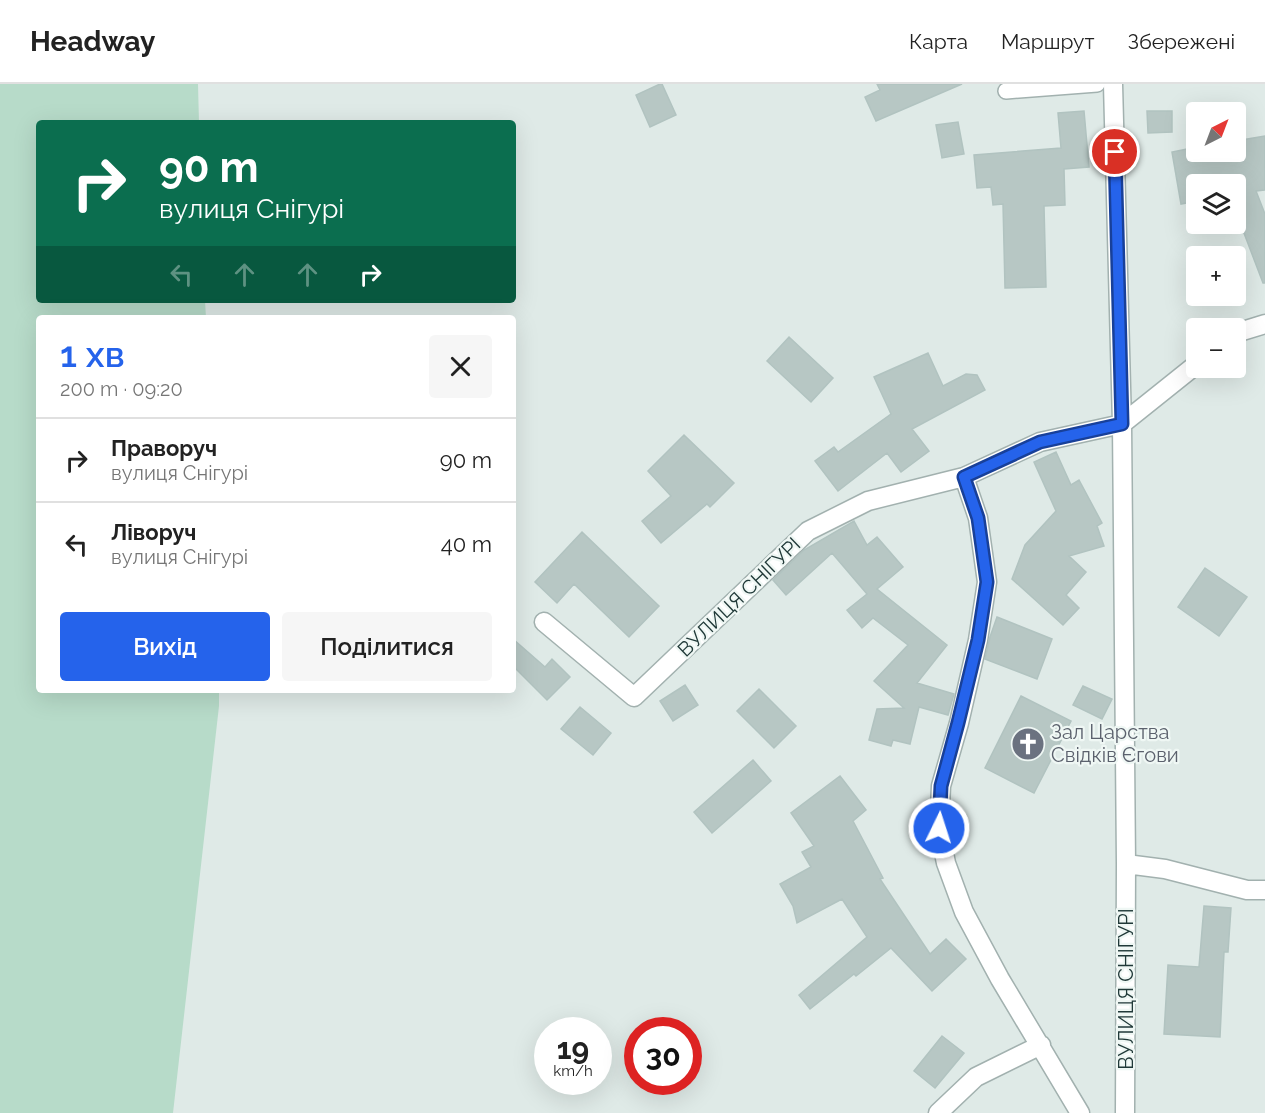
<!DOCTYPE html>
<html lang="uk">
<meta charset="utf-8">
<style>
body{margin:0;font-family:Raleway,sans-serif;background:#f6f6f6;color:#222;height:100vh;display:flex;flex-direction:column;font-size:22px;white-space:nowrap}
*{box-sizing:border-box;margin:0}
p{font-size:20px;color:#767676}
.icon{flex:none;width:33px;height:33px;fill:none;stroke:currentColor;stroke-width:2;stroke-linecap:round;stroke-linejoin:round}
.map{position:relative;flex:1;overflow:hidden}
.drawer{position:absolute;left:36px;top:231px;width:480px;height:378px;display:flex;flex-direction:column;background:#fff;border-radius:6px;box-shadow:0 6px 24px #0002}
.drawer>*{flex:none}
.hud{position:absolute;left:36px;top:36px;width:480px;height:183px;border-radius:6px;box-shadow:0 6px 24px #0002;background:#0b6e4f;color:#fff;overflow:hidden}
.needle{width:39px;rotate:42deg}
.tools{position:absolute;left:1186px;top:18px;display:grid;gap:12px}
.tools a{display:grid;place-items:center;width:60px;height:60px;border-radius:6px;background:#fff;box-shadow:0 6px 24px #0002;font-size:30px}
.speed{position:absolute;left:534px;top:933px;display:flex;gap:12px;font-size:30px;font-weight:700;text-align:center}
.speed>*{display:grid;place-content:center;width:78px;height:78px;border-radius:50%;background:#fff;box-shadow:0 6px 24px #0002;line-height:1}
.speed small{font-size:15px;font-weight:400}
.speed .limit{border:9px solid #d22;background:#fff;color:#111}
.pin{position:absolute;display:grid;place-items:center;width:51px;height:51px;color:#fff;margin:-26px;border:3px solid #fff;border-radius:50%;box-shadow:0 2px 6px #0007}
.me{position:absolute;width:66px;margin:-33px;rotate:4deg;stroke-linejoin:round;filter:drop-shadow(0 0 4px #0008)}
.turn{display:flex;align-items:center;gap:21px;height:126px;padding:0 24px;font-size:27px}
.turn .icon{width:78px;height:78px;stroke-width:2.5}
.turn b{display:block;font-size:42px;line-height:51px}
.lanes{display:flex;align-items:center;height:57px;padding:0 24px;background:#0003;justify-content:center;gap:30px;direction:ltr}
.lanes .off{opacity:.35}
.round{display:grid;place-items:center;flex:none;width:63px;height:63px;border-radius:6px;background:#f6f6f6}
.headline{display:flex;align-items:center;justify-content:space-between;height:102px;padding:0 24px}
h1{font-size:36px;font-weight:600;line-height:45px;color:#2563eb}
.action{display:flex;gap:12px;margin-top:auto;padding:12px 24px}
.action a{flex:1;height:69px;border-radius:6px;background:#2563eb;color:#fff;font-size:24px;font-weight:600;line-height:69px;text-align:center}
.action a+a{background:#f6f6f6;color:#222}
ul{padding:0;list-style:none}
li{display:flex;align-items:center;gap:18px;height:84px;padding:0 24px;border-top:2px solid #e0e0e0}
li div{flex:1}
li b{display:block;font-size:22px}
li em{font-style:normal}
header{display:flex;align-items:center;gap:36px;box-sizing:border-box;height:84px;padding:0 30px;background:#fff;border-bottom:2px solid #e0e0e0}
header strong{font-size:28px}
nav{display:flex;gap:33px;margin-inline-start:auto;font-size:21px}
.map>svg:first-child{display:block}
.green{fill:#b7dbc9}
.building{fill:#b7c7c4;stroke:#b1c3c0;stroke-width:1.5}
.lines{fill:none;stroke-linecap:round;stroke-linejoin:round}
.service-casing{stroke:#a2b1af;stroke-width:18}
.minor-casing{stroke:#a2b1af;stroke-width:21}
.service{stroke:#fff;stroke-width:15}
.minor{stroke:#fff;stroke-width:18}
.route-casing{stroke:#184099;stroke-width:15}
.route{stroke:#2563eb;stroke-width:10}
.labels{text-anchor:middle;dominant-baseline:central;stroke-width:4.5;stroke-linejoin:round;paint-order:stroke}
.street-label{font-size:20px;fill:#203938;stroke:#eff7f4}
.worship-label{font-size:20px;fill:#5b616d;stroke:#eff7f4;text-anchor:start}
</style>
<header>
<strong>Headway</strong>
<nav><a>Карта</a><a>Маршрут</a><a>Збережені</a></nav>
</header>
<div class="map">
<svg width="1265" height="1029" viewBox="0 0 1265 1029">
<rect width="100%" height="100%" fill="#dfeae7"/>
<!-- green -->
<path class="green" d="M 0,0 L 198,0 L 199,39 L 39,39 L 39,216 L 205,216 L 206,234 L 39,234 L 39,606 L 219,606 L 219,622 L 173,1029 L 0,1029 Z"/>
<!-- building -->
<path class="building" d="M 660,0 L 662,0 L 676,31 L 650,43 L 636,11 Z
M 877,0 L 962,0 L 876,37 L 865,13 L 880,6 Z
M 1084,27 L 1089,83 L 1064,85 L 1065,121 L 1044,122 L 1046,203 L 1005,204 L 1003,120 L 993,121 L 991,103 L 977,104 L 974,71 L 1061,64 L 1058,29 Z
M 1147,27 L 1172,27 L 1172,48 L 1148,49 Z
M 958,38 L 964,70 L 942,74 L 936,41 Z
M 1265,52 L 1265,106 L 1256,107 L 1265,130 L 1265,199 L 1263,199 L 1236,128 L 1236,100 L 1197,100 L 1197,117 L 1181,120 L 1172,68 L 1197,63 L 1197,68 L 1236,68 L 1236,57 Z
M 789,253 L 833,294 L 811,318 L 767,277 Z
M 928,269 L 943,302 L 966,290 L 977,291 L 985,306 L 912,345 L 929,367 L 901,388 L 887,369 L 838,407 L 815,377 L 834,363 L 838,368 L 891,330 L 874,293 Z
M 684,351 L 734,399 L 710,423 L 707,420 L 661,459 L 642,437 L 671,412 L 648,387 Z
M 1056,368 L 1071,401 L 1079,396 L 1102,439 L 1097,442 L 1104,462 L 1069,472 L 1086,488 L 1066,511 L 1079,524 L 1063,541 L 1012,495 L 1025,461 L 1056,427 L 1034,378 Z
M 854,437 L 867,461 L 877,453 L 903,483 L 877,505 L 947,561 L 917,599 L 954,610 L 948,631 L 919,623 L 910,660 L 893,656 L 891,662 L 869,656 L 877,625 L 904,624 L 874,597 L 908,561 L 873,534 L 862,544 L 847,526 L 867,510 L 832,469 L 786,511 L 773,496 L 804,466 Z
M 582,448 L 659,522 L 629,553 L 574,500 L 557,519 L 535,498 Z
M 1205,484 L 1247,513 L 1219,552 L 1178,523 Z
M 997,533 L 1052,555 L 1037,595 L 985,575 L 990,553 Z
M 513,555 L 545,583 L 552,575 L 570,593 L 547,616 L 513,582 Z
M 685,601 L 698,621 L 673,637 L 660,617 Z
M 1083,602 L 1112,615 L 1102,635 L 1073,621 Z
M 759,605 L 796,642 L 774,664 L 737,627 Z
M 1021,612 L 1071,637 L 1034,709 L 985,684 Z
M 580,623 L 611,649 L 593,671 L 561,645 Z
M 753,676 L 771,697 L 712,749 L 694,728 Z
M 840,692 L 866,726 L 853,737 L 883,794 L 880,795 L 930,870 L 946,855 L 966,875 L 932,907 L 891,864 L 856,892 L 854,890 L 810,925 L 799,911 L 867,853 L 842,815 L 797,839 L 793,822 L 780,800 L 811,783 L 802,768 L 814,762 L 791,729 Z
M 1204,822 L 1231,824 L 1228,868 L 1224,868 L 1220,953 L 1164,950 L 1168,881 L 1199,883 Z
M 942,952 L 964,969 L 935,1004 L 914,987 Z"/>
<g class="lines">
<defs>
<path id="service" d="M 1006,7 L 1097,0"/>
<path id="minor" d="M 1113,0 L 1122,340 L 1126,780 L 1125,1029
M 1236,249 L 1265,240
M 544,538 L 634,613 L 808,447 L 868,417 L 964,393
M 1126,780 L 1165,785 L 1247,806 L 1265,806
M 938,1029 L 976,993 L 1041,961
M 1080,1029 L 1000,895 L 964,828 L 946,779 L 939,744 L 941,702 L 959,639 L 978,556 L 987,498 L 978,434 L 964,393 L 1040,358 L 1122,340 L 1197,280"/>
</defs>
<!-- service casing -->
<use href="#service" class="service-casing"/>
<!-- minor casing -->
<use href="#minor" class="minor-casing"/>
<!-- service -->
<use href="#service" class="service"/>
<!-- minor -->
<use href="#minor" class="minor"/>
</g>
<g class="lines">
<defs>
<path id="route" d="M 939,744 L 941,702 L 958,639 L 978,556 L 987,498 L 978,434 L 964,393 L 1040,358 L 1122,340 L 1115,68"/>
</defs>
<!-- route casing -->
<use href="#route" class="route-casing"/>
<!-- route -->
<use href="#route" class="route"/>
</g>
<!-- icons -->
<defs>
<symbol id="church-disc" viewBox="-11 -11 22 22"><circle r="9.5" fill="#6b7280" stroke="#eff7f4"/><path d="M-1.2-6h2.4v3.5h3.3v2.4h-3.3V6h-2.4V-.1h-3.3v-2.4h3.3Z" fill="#fff"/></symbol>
</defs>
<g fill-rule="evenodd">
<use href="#church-disc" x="1009" y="641" width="38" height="38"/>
</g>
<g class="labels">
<!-- street labels -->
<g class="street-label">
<text transform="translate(739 513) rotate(-44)">ВУЛИЦЯ СНІГУРІ</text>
<text transform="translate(1126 905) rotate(-90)">ВУЛИЦЯ СНІГУРІ</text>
</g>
<!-- worship labels -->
<g class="worship-label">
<text x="1051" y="648">Зал Царства<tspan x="1051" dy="23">Свідків Єгови</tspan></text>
</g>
</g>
</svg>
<div class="tools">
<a><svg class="needle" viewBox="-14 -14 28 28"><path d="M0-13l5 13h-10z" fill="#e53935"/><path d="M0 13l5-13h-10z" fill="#767676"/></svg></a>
<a><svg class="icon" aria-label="layers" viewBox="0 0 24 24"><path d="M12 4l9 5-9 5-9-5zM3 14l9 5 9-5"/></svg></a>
<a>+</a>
<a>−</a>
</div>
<div class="speed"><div>19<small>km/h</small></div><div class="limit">30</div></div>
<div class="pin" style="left:1115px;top:68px;background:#d93025"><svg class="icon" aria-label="arrive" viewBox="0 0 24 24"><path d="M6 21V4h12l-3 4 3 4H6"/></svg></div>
<svg class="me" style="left:939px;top:744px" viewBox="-20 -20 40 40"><circle r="17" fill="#2563eb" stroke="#fff" stroke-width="3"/><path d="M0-11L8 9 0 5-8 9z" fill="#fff"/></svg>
<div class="hud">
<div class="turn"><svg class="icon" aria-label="right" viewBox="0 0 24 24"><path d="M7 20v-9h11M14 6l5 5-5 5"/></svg><div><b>90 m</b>вулиця Снігурі</div></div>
<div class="lanes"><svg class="icon off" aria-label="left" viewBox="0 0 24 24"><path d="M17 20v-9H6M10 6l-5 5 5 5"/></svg><svg class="icon off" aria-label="ahead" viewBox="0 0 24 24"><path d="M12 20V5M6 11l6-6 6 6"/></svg><svg class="icon off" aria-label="ahead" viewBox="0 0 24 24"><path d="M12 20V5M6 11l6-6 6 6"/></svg><svg class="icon" aria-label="right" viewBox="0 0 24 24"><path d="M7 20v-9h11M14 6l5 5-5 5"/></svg></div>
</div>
<section class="drawer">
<div class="headline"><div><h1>1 хв</h1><p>200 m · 09:20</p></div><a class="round"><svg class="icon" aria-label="close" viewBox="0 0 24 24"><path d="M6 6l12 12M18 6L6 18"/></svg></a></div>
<ul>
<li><svg class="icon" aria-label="right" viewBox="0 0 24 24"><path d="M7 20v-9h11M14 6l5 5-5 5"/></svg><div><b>Праворуч</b><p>вулиця Снігурі</p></div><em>90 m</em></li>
<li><svg class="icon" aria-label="left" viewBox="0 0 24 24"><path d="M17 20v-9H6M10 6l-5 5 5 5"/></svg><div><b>Ліворуч</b><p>вулиця Снігурі</p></div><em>40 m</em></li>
</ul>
<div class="action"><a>Вихід</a><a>Поділитися</a></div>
</section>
</div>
